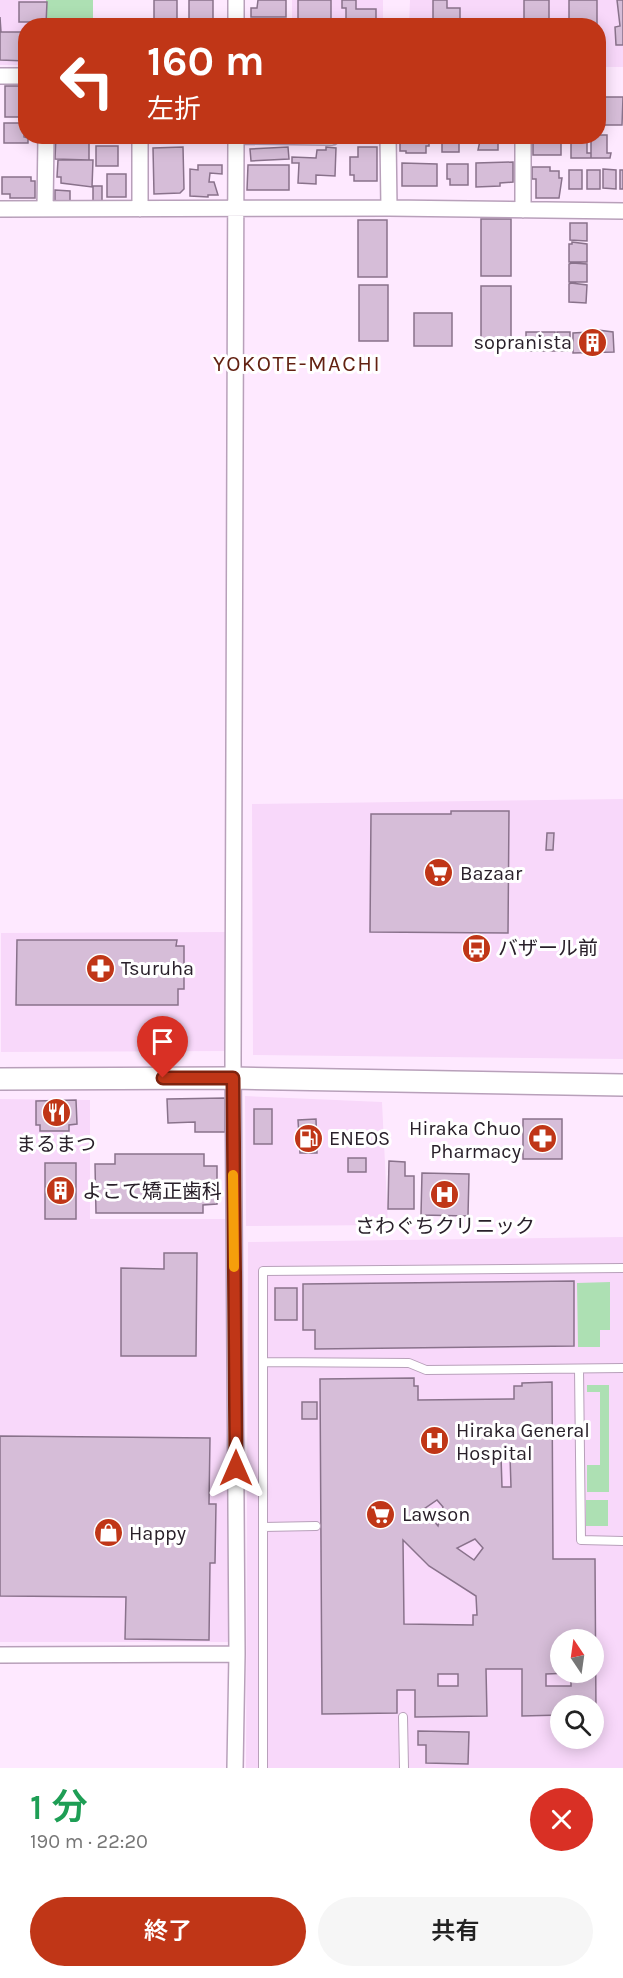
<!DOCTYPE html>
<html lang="ja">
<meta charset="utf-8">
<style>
body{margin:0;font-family:Karla,"Noto Sans JP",sans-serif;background:#f6f6f6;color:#222;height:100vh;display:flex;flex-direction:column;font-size:22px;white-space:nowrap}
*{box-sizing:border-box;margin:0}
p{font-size:20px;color:#767676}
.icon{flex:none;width:33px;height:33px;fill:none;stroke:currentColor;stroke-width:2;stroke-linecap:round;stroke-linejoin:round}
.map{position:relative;height:1768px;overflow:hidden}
.drawer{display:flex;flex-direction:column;background:#fff;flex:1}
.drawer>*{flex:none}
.banner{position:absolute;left:18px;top:18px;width:588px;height:126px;border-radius:24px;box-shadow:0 3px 15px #0003;background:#c03617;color:#fff;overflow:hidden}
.needle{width:39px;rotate:347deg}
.fabs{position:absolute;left:550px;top:1629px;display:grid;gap:12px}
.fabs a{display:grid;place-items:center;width:54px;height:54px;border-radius:50%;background:#fff;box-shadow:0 3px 15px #0003;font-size:30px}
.pin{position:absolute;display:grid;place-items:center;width:51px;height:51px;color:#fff;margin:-62px -26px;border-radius:50% 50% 50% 0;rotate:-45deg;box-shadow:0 0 6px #0007}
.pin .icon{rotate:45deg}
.me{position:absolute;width:66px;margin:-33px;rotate:0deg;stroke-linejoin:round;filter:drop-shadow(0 0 4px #0008)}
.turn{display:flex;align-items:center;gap:21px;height:126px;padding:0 30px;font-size:27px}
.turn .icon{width:78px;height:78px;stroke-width:2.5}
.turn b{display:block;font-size:42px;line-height:51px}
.round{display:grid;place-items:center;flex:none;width:63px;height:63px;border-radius:32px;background:#f6f6f6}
.head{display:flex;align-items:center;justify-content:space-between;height:102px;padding:0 30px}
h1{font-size:36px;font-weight:600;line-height:45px;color:#1e9e55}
.primary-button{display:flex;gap:12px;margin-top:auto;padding:12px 30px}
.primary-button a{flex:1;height:69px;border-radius:36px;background:#c03617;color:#fff;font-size:24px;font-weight:600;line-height:69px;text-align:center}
.primary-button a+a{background:#f6f6f6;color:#222}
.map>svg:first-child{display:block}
.built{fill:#f8d8fa;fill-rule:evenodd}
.green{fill:#ade0b3}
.building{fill:#d6bdd8;stroke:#89728b;stroke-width:1.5;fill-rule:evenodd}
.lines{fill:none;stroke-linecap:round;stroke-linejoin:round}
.lane-casing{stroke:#b8a0ba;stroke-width:10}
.street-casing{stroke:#b8a0ba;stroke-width:18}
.secondary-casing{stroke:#b8a0ba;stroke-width:24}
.lane{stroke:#fff;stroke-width:8}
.street{stroke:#fff;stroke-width:15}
.secondary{stroke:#fff;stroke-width:21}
.route-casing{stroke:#7d230f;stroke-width:15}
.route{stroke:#c03617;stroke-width:10}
.slow{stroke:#f59e0b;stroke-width:10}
.labels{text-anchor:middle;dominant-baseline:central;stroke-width:6;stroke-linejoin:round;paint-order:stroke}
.poi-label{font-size:20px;fill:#29202a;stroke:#fff;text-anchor:start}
.quarter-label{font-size:22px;letter-spacing:1.5px;fill:#632112;stroke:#fff}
</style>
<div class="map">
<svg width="623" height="1768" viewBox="0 0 623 1768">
<rect width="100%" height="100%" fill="#fee9ff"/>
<!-- built -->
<path class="built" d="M 0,0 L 46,0 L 46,25 L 26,26 L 25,65 L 0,65 Z
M 292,0 L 383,0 L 383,25 L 292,26 Z
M 410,0 L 623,0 L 623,67 L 599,67 L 598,26 L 409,26 Z
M 623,799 L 623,1059 L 253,1055 L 252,804 Z
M 226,932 L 227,1051 L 1,1052 L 1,933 Z
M 245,1096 L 382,1102 L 388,1225 L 246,1226 Z
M 0,1099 L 90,1100 L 90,1219 L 230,1219 L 228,1642 L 0,1642 Z
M 623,1237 L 623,1768 L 246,1768 L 248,1242 ZM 561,1640 L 594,1640 L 594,1672 L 561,1672 ZM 561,1706 L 594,1706 L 594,1738 L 561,1738 Z"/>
<!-- green -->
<path class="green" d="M 46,0 L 93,0 L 93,25 L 46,25 Z
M 610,1282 L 610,1330 L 600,1330 L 600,1347 L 578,1347 L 577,1283 Z
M 587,1385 L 609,1385 L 609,1492 L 587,1492 L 587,1465 L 600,1465 L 600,1392 L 587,1392 Z
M 586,1500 L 608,1500 L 608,1526 L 586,1526 Z"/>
<!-- building -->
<path class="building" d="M 154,0 L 177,0 L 177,26 L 154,26 Z
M 189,0 L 213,0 L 213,26 L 189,26 Z
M 258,0 L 286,0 L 286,17 L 251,17 L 251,8 L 257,8 Z
M 298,0 L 331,0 L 331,26 L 298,26 Z
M 342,0 L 356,0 L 356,9 L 376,9 L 376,26 L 346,26 L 346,8 L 342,8 Z
M 433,0 L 447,0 L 447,8 L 460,8 L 460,26 L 433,26 Z
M 524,0 L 549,0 L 549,26 L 524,26 Z
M 569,0 L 597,0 L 597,26 L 569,26 Z
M 617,0 L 623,0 L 623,45 L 616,45 L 615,27 L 620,26 Z
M 19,2 L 47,2 L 46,24 L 32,26 L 32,22 L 19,22 Z
M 0,17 L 1,32 L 26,32 L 26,61 L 0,60 Z
M 259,23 L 286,23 L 286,26 L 259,26 Z
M 5,86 L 24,86 L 24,117 L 5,117 Z
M 598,97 L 623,97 L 622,125 L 598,125 Z
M 4,123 L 24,123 L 24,137 L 28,138 L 28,143 L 4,143 Z
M 598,135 L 607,135 L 607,153 L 611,153 L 610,158 L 591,158 L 591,136 L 598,136 Z
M 56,136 L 89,136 L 89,160 L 55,159 Z
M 95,136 L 131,137 L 131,143 L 120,143 L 120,138 Z
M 150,136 L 178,136 L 178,142 L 164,143 L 163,140 L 160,140 L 160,143 L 151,143 Z
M 190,136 L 210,136 L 210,143 L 190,143 Z
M 400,136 L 429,136 L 429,146 L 426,146 L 426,153 L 406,153 L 406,151 L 400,151 Z
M 442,136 L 459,136 L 459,152 L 442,152 Z
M 481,136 L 500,136 L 500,142 L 498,142 L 498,150 L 478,150 Z
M 539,136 L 561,136 L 561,155 L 533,155 L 533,141 L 539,141 Z
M 571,136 L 587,136 L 587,153 L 591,153 L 591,158 L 571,158 Z
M 96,146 L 118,146 L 118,166 L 96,166 Z
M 183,147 L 184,189 L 180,193 L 154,194 L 153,148 Z
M 288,147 L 289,159 L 251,161 L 250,149 Z
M 326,147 L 336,148 L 335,176 L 316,175 L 316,184 L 298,183 L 299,163 L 292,163 L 292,157 L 316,158 L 317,150 L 326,150 Z
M 358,147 L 377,147 L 377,181 L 354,181 L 354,175 L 350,175 L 350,157 L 358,157 Z
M 58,160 L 93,160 L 92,187 L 61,183 L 61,177 L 57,177 Z
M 513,162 L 513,182 L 500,183 L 500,186 L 476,187 L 476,163 Z
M 402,163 L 437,164 L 437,186 L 402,186 Z
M 447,164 L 468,164 L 468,185 L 450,185 L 450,179 L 447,179 Z
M 198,165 L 222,165 L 222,174 L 210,173 L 209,182 L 214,182 L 218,195 L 208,195 L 208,197 L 190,196 L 190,169 L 198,170 Z
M 248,165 L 289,165 L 289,190 L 247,190 Z
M 532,167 L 550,167 L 550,171 L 559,171 L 559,178 L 562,178 L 559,198 L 536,198 L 536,179 L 532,179 Z
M 603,169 L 616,170 L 616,189 L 603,188 Z
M 569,170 L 582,170 L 582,189 L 569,189 Z
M 587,170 L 600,170 L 600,189 L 587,189 Z
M 620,170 L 623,170 L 623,189 L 620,189 Z
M 107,174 L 126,174 L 126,197 L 107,197 Z
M 2,177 L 31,177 L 31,181 L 35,181 L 35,198 L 10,198 L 10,194 L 2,194 Z
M 93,186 L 102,186 L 102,202 L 93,202 Z
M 55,190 L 70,191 L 70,203 L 55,202 Z
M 481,219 L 511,219 L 511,276 L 481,276 Z
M 358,220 L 387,220 L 387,277 L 358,277 Z
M 570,223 L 587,223 L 587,241 L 570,240 Z
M 572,242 L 587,244 L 587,262 L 569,262 L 569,244 L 572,244 Z
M 572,263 L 587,264 L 587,282 L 569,282 L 569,264 Z
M 571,283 L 587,285 L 586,303 L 569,302 L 569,284 Z
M 359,285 L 388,285 L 388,341 L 359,341 Z
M 481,286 L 511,286 L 511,343 L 481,343 Z
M 414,313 L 452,313 L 452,346 L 414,346 Z
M 590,329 L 613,332 L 614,352 L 573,353 L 573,333 L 590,332 Z
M 526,332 L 539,332 L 539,351 L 526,351 Z
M 542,332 L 555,332 L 555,351 L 542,351 Z
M 557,332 L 570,332 L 570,351 L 557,351 Z
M 451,811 L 509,811 L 508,933 L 370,932 L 371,814 L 451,814 Z
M 547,833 L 554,833 L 553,850 L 546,850 Z
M 17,940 L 177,940 L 176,946 L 184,946 L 184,989 L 178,989 L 178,1005 L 16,1005 Z
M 225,1098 L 225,1132 L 195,1132 L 195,1122 L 168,1123 L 167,1099 Z
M 76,1100 L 77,1124 L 69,1125 L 69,1131 L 40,1131 L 40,1125 L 36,1125 L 36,1101 Z
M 254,1109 L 272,1109 L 272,1144 L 254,1144 Z
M 316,1119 L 317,1153 L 300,1153 L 298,1120 Z
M 523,1119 L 562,1119 L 562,1159 L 523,1159 Z
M 115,1154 L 204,1154 L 204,1166 L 217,1166 L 217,1204 L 203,1205 L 203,1213 L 96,1213 L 95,1164 L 115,1164 Z
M 348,1158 L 366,1158 L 366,1172 L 348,1172 Z
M 389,1161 L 405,1162 L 405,1176 L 414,1176 L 414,1209 L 388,1209 Z
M 45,1163 L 76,1163 L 76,1219 L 45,1219 Z
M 422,1173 L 469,1174 L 468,1216 L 421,1215 Z
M 164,1253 L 197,1253 L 196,1356 L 121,1356 L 121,1268 L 164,1269 Z
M 574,1281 L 574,1346 L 315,1349 L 315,1330 L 303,1330 L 303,1284 Z
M 275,1288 L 297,1288 L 297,1320 L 275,1320 Z
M 414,1378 L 414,1386 L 418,1386 L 418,1400 L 514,1399 L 514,1386 L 522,1386 L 522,1383 L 552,1382 L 553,1559 L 595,1559 L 596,1715 L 594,1715 L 594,1706 L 561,1706 L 561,1715 L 522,1716 L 522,1669 L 486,1669 L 487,1716 L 415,1717 L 415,1690 L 397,1690 L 397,1713 L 322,1714 L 320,1379 ZM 501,1456 L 510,1456 L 511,1487 L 502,1487 ZM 437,1500 L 443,1507 L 438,1526 L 424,1509 ZM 475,1539 L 483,1548 L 474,1560 L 457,1548 ZM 403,1540 L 429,1566 L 476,1596 L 477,1615 L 473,1615 L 473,1625 L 404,1624 ZM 561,1640 L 594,1640 L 594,1672 L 561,1672 ZM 571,1673 L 571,1686 L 546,1686 L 546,1674 ZM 438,1674 L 458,1674 L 458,1686 L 438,1686 Z
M 302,1402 L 317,1402 L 317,1419 L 302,1419 Z
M 0,1436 L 210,1438 L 209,1504 L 216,1504 L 215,1563 L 210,1563 L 209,1640 L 125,1639 L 126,1597 L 0,1596 Z
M 418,1731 L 469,1732 L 468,1764 L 426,1763 L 426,1745 L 418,1745 Z"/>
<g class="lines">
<defs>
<path id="lane" d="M 263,1362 L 409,1363 L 426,1370 L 623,1368
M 579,1369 L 581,1540 L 623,1541
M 263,1527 L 316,1526
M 403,1717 L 404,1768
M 263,1768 L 263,1271 L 623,1268"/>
<path id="street" d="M 236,26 L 236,0
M 0,76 L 26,76
M 140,136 L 140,209
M 243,136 L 332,137
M 388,136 L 389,208
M 0,209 L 389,208 L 623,211
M 45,209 L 46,136
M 523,210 L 523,136
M 0,1655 L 237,1654
M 235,1768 L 237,1654 L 233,1060 L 236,136"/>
<path id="secondary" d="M 0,1079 L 233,1078 L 623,1085"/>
</defs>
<!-- lane casing -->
<use href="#lane" class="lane-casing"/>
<!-- street casing -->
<use href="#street" class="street-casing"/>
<!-- secondary casing -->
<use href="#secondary" class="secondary-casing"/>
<!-- lane -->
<use href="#lane" class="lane"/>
<!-- street -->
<use href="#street" class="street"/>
<!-- secondary -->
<use href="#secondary" class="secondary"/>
</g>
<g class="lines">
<defs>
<path id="route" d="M 163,1078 L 233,1078 L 236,1468"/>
</defs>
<!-- route casing -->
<use href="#route" class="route-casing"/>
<!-- route -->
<use href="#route" class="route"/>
<!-- slow -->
<path class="slow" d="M 233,1175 L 234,1267"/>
</g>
<!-- icons -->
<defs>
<symbol id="building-disc" viewBox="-11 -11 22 22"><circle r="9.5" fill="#c03617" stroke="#fff"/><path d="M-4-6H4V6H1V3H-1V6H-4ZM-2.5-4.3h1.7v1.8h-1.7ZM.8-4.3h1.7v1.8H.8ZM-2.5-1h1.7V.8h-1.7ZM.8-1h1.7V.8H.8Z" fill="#fff"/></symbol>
<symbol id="supermarket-disc" viewBox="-11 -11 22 22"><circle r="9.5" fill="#c03617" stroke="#fff"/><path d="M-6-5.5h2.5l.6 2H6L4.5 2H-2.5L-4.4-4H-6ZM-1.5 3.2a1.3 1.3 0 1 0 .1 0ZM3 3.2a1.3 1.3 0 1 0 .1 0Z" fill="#fff"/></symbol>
<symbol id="bus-disc" viewBox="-11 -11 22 22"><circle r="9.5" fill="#c03617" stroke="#fff"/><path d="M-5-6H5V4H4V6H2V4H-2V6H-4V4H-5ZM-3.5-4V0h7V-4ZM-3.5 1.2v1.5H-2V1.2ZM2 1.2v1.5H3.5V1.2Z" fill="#fff"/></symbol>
<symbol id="pharmacy-disc" viewBox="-11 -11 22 22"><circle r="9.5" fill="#c03617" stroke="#fff"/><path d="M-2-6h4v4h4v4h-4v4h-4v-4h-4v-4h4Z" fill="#fff"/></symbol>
<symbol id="restaurant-disc" viewBox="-11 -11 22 22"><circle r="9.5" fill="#c03617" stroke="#fff"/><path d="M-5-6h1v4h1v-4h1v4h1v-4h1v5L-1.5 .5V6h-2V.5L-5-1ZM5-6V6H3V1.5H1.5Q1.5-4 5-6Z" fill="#fff"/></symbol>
<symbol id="fuel-disc" viewBox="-11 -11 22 22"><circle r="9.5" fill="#c03617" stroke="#fff"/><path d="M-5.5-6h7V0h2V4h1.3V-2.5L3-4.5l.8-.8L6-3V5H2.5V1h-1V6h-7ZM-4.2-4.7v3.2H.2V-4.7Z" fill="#fff"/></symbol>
<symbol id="hospital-disc" viewBox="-11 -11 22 22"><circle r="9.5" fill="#c03617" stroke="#fff"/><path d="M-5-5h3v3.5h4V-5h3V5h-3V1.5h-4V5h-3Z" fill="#fff"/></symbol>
<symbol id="shop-disc" viewBox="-11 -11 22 22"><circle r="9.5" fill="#c03617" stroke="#fff"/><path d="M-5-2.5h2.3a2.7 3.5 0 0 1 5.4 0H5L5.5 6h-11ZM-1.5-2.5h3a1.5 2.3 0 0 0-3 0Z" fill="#fff"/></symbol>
</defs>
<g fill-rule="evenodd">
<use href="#building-disc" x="576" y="326" width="33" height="33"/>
<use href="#supermarket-disc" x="422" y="856" width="33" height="33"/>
<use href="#bus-disc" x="460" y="932" width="33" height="33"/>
<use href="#pharmacy-disc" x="84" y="952" width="33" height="33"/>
<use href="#restaurant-disc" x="40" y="1096" width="33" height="33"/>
<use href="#fuel-disc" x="292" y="1122" width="33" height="33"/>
<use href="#pharmacy-disc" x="526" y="1122" width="33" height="33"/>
<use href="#building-disc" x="44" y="1174" width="33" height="33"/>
<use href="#hospital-disc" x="428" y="1178" width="33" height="33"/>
<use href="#hospital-disc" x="418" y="1424" width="33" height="33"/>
<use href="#supermarket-disc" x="364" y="1498" width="33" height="33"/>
<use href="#shop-disc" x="92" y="1516" width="33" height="33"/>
</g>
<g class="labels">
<!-- poi labels -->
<g class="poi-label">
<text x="572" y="342" text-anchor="end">sopranista</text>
<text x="460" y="873">Bazaar</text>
<text x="498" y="948">バザール前</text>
<text x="121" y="968">Tsuruha</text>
<text x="521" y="1128" text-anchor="end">Hiraka Chuo<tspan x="521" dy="23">Pharmacy</tspan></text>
<text x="329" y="1138">ENEOS</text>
<text x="56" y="1144" text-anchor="middle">まるまつ</text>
<text x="82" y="1191">よこて矯正歯科</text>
<text x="445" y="1226" text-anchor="middle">さわぐちクリニック</text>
<text x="456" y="1430">Hiraka General<tspan x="456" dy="23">Hospital</tspan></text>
<text x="402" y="1514">Lawson</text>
<text x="129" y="1533">Happy</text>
</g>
<!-- quarter labels -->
<g class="quarter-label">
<text x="297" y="364">YOKOTE-MACHI</text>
</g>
</g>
</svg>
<div class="fabs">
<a><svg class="needle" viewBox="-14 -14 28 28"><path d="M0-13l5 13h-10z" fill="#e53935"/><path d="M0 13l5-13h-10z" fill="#767676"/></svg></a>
<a><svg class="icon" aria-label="search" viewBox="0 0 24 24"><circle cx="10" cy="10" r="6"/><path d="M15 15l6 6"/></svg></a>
</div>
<div class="pin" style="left:163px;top:1078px;background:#d93025"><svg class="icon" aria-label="arrive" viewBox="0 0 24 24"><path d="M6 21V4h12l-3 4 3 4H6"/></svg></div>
<svg class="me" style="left:236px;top:1468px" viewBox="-20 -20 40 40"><path d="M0-17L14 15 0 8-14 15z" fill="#c03617" stroke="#fff" stroke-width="4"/></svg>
<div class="banner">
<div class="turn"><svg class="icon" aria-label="left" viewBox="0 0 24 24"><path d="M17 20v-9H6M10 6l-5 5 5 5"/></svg><div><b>160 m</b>左折</div></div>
</div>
</div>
<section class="drawer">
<div class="head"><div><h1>1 分</h1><p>190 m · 22:20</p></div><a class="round" style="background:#d93025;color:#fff"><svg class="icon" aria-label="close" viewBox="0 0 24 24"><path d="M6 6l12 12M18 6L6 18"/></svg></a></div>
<div class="primary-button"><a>終了</a><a>共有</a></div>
</section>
